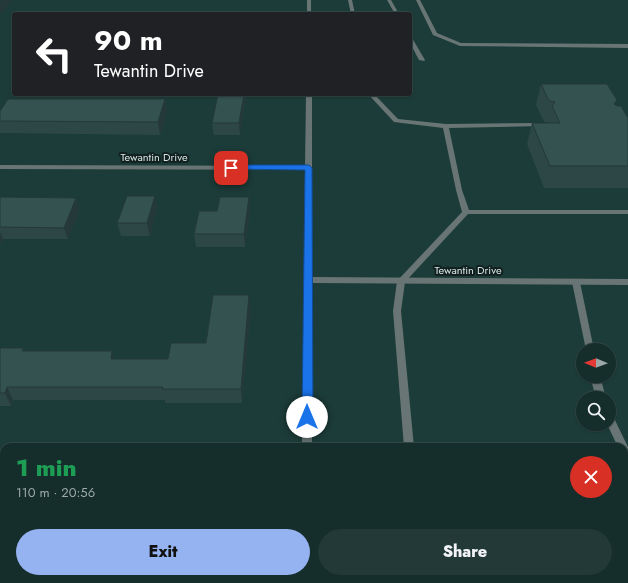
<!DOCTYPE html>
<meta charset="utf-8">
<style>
body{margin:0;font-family:Jost,sans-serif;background:#223937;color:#f1f3f6;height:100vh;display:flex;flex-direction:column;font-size:15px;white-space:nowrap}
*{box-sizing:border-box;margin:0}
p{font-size:13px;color:#9da8a9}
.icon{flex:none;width:22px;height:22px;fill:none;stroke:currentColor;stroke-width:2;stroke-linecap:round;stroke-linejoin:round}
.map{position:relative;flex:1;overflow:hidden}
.panel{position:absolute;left:0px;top:443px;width:628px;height:140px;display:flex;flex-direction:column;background:#152d2b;border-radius:12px 12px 0 0;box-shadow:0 1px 3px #0004,0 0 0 1px #344947}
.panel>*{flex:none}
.top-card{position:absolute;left:12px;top:12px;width:400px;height:84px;border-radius:4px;box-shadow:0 1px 3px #0004,0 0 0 1px #344947;background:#202124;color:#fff;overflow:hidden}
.needle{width:26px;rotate:271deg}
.controls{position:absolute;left:576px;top:343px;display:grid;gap:8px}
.controls a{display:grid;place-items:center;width:40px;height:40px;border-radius:50%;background:#152d2b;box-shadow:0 1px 3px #0004,0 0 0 1px #344947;font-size:20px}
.pin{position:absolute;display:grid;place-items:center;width:34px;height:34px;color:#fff;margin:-17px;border-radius:8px;box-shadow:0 2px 6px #0006}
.me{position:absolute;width:44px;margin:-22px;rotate:0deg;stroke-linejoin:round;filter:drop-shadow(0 0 3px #0008)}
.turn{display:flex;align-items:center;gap:14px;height:84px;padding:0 16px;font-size:18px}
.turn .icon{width:52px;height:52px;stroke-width:2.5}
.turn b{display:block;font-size:28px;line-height:34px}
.round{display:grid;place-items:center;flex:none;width:42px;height:42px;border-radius:21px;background:#223937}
.head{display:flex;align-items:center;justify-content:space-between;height:68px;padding:0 16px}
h1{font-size:24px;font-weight:800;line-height:30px;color:#1e9e55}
.primary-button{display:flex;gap:8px;margin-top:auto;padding:8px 16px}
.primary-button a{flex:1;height:46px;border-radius:24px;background:#95b2f1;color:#111;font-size:16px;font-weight:800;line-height:46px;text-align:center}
.primary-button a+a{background:#223937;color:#f1f3f6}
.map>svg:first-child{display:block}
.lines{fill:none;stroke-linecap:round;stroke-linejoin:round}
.service{fill:#687574;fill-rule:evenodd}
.minor{fill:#687574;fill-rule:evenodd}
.wall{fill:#2c4745}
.shaded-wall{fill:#243938}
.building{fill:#335250;stroke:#243938}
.route{fill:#1a73e8;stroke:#114b97}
.labels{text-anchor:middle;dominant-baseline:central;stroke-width:4;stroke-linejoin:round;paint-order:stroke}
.street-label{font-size:11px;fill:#d6e7e6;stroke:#12201f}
</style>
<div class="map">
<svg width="628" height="583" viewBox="0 0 628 583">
<rect width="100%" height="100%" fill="#1c3c39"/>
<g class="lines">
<!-- service -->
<path class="service" d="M 348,0 L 352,0 L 355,14 L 351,14 Z
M 387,0 L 391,0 L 399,14 L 395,14 Z
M 416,0 L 420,0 L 437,33 L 461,43 L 628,44 L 628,48 L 460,46 L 433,35 Z
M 410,37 L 412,38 L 425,60 L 424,61 L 419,60 L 410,43 Z
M 368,94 L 374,94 L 398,119 L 446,124 L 544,123 L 545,124 L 542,126 L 449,128 L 462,190 L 469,210 L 628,210 L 628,214 L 468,214 L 405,282 L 401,311 L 414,447 L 404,447 L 393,311 L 397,281 L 462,212 L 456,190 L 443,128 L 394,122 Z
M 576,279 L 580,282 L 594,350 L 586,350 L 572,282 Z
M 590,376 L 600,376 L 606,398 L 596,398 Z
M 609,413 L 612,414 L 628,447 L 628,463 L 624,461 L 624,447 L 618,447 L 607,424 L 609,424 Z
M 415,579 L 427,579 L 428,583 L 416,583 Z"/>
<!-- minor -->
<path class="minor" d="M 307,0 L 311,0 L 311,14 L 307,14 Z
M 306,94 L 312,94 L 312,277 L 628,279 L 628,285 L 312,283 L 312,447 L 302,447 L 305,170 L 0,169 L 0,165 L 305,166 Z
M 0,474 L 4,474 L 4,484 L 0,484 Z
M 300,579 L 312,579 L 312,583 L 300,583 Z"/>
</g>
<!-- wall -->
<path class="wall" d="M 541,84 L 615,105 L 628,118 L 628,188 L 544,188 L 527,144 L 532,123 L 547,123 L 547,122 L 544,122 L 536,105 Z
M 246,96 L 240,135 L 214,135 L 212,123 Z
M 165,99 L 167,111 L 160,135 L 0,133 L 0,111 Z
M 0,197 L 76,198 L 79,210 L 68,239 L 3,239 L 0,245 Z
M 249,197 L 250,210 L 245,247 L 196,247 L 194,234 L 217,211 Z
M 157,208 L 150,236 L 121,236 L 117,223 Z
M 251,308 L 242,403 L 165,403 L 165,400 L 13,400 L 11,406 L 0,406 L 0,348 L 23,348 L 24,351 L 115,359 L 168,359 L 206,343 Z"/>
<!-- shaded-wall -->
<path class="shaded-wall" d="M 2,0 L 12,0 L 0,15 L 0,2 Z
M 244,94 L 246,94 L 246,96 L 240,135 L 239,123 Z
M 165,99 L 167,111 L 160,135 L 158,122 Z
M 155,196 L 157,208 L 150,236 L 147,223 Z
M 249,197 L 250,210 L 245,247 L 244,234 Z
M 76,198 L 79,210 L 68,239 L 64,228 Z
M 0,232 L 3,239 L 0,245 Z
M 249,295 L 251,308 L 242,403 L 241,389 Z
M 112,351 L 116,364 L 111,359 Z
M 7,387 L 13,400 L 11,406 L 5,393 Z"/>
<!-- building -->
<path class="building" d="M 541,84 L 607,84 L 617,100 L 614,104 L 617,106 L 621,106 L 628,118 L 628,166 L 550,166 L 532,123 L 560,123 L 552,106 L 555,102 L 549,101 Z
M 218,94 L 244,94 L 239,123 L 212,123 Z
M 8,99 L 165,99 L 158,122 L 0,121 L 0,111 Z
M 127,196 L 155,196 L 147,223 L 117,223 Z
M 0,197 L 76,198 L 64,228 L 0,227 Z
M 220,197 L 249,197 L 244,234 L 194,234 L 199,211 L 217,211 Z
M 213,295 L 249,295 L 241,389 L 162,389 L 163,387 L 7,387 L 5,393 L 0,393 L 0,348 L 23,348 L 22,351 L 112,351 L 111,359 L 168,359 L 171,343 L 206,343 Z"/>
<!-- route -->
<path class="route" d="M 231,165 L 309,165 L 312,168 L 313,417 L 311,420 L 307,421 L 303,420 L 302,417 L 305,170 L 228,169 L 228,166 Z"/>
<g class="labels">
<!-- street labels -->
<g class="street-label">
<text x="154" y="157">Tewantin Drive</text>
<text x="468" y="270">Tewantin Drive</text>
</g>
</g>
</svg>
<div class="controls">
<a><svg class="needle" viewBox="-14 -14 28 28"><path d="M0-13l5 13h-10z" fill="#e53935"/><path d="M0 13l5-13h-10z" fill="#9da8a9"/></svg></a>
<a><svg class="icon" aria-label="search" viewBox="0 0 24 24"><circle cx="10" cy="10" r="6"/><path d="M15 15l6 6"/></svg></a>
</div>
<div class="pin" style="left:231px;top:168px;background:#d93025"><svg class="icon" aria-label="arrive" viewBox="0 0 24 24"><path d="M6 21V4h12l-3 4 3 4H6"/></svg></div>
<svg class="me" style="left:307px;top:417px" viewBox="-20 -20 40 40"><circle r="19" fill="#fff"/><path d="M0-13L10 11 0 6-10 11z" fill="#1a73e8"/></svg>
<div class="top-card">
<div class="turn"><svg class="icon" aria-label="left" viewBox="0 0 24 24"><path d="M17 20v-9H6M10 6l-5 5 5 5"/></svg><div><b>90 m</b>Tewantin Drive</div></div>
</div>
<section class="panel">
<div class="head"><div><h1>1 min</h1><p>110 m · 20:56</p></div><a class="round" style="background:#d93025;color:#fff"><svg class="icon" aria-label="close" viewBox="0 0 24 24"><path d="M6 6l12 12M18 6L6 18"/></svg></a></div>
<div class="primary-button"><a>Exit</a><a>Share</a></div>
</section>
</div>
